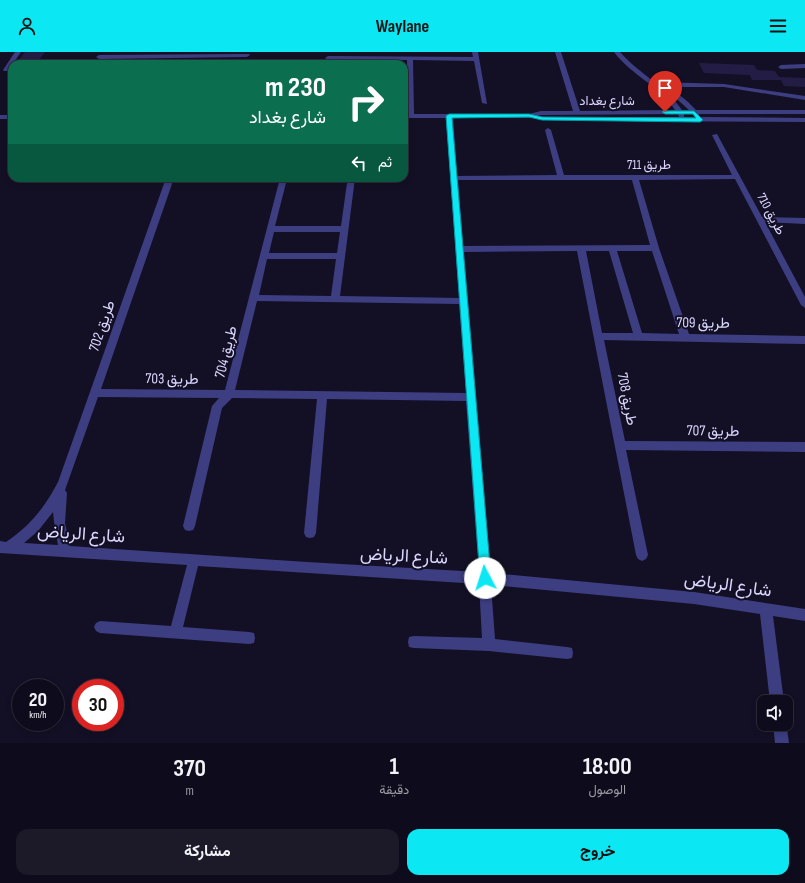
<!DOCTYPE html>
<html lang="ar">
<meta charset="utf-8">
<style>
body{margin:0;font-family:"Sofia Sans Condensed",Vazirmatn,sans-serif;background:#1c1a29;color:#f1f3f6;direction:rtl;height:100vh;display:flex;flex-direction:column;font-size:15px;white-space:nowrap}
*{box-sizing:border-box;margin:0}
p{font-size:13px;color:#9b9ba3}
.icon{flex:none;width:22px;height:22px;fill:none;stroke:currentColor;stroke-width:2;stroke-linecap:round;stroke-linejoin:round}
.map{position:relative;height:691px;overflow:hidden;direction:ltr}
.details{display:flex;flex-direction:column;background:#0e0c1c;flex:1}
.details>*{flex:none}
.top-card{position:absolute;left:8px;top:8px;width:400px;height:122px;border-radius:12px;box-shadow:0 2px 6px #0003,0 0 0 1px #2e2c3b;direction:rtl;background:#0b6e4f;color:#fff;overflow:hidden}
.controls{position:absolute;left:757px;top:643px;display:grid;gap:8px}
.controls a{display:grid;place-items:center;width:36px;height:36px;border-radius:8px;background:#0e0c1c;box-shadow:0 2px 6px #0003,0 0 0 1px #2e2c3b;font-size:20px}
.speed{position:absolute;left:12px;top:627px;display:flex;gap:8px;font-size:20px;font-weight:700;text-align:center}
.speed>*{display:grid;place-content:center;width:52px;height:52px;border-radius:50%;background:#0e0c1c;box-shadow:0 2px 6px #0003,0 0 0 1px #2e2c3b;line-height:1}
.speed small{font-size:10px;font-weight:400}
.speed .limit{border:6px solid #d22;background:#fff;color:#111}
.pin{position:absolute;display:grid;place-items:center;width:34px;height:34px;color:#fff;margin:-41px -17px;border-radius:50% 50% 50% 0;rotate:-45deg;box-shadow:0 0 4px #0007}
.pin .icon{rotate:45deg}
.me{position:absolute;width:44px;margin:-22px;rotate:355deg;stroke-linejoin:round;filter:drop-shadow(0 0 3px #0008)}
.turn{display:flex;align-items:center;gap:14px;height:84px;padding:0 16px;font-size:18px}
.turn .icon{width:52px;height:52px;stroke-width:2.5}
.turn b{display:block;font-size:28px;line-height:34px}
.then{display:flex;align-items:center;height:38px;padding:0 16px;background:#0003;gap:8px;font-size:15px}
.eta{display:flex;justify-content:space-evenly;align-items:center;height:68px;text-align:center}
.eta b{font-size:24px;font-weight:700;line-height:28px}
.action{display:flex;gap:8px;margin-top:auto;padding:8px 16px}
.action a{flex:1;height:46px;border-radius:12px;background:#0be8f4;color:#111;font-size:16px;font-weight:700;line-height:46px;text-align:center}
.action a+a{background:#1c1a29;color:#f1f3f6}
header{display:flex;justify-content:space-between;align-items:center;height:52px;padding:0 16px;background:#0be8f4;color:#111;font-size:18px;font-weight:700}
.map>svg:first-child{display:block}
.building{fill:#231d46}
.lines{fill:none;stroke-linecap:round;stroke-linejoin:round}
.minor{fill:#3d3e82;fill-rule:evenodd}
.route{fill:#0be8f4;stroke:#07979f}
.labels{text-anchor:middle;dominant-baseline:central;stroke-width:4;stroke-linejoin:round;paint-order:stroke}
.far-street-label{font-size:13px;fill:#d9d6fd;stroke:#131025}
.street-label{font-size:15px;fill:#d9d6fd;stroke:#131025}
.near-street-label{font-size:18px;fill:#d9d6fd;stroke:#131025}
</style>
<header><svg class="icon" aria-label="menu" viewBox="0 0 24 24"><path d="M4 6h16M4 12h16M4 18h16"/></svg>Waylane<svg class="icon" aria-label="person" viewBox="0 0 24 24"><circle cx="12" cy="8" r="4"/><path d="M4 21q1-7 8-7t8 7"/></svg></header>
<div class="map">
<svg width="805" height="691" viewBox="0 0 805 691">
<rect width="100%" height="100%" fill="#131025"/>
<!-- building -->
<path class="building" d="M 25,0 L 45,0 L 36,12 L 16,12 Z
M 699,11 L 754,13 L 757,18 L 775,19 L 779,25 L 805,26 L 805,35 L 784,34 L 781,28 L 752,28 L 750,23 L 704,21 Z"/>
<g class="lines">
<!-- minor -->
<path class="minor" d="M 15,0 L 21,0 L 8,19 L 4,19 L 3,18 Z
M 472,0 L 478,0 L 487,52 L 482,51 L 474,9 L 413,8 L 414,62 L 529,62 L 541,59 L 573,59 L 555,0 L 561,0 L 580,59 L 675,58 C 660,34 631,23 614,0 L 620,0 C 639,22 666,34 682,58 L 689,58 L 660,32 L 660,30 L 724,32 L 805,44 L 805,48 L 724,35 L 670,35 L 688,50 L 696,58 L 805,58 L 805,62 L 699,62 L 699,65 L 805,66 L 805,70 L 626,69 L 623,67 L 626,65 L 679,65 L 678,62 L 541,63 L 529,66 L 453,66 L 457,124 L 557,123 L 545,78 L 548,76 L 551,78 L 564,123 L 732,123 L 712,83 L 717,82 L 762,165 L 805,166 L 805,172 L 765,170 L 805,245 L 805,256 L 801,253 L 735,127 L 639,128 L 659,196 L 689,282 L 805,284 L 805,292 L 604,288 L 625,389 L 805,390 L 805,400 L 626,398 L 648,503 L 646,507 L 642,509 L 638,507 L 636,503 L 577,199 L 464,200 L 491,521 L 694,540 L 805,557 L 805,569 L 773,564 L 784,650 L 770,650 L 760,562 L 694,552 L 491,533 L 495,587 L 567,595 L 572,596 L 573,601 L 572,606 L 567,607 L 489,599 L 414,596 L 409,595 L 408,590 L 409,585 L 414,584 L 482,586 L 479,532 L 198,514 L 183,575 L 249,580 L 254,581 L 255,586 L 254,591 L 249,592 L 100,581 L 96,579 L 94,575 L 96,571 L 100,569 L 171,574 L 187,513 L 0,501 L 0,489 L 6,490 C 30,474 45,455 58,430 L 166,126 L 355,126 L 340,244 L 459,246 L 446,66 L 404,66 L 404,62 L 408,62 L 407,8 L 328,8 L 325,6 L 328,4 L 473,5 ZM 684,62 L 692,62 L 695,65 L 684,65 ZM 458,128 L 632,128 L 650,193 L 463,194 ZM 173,129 L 279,130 L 225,338 L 101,337 ZM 286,131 L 347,131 L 341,174 L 275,174 ZM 274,180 L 340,180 L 337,201 L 269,201 ZM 586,199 L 609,199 L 633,281 L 602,281 ZM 617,199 L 652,199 L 679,282 L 642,281 ZM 267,207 L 336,207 L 331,244 L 259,243 ZM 257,249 L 459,252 L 466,341 L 235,338 ZM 98,345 L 219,346 L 212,354 L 183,474 L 185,478 L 189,479 L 193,478 L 195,474 L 222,356 L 232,346 L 317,347 L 304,481 L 306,485 L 310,486 L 314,485 L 316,481 L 327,347 L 466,349 L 479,520 L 307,510 L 70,494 L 65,471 L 67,441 L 65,438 ZM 53,460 L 55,478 L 58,493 L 24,491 L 38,479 Z
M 249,2 L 250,3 L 247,5 L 99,7 L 96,5 L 99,3 Z
M 805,12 L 805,16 L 781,17 L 778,15 L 781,13 Z
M 0,63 L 12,63 L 12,67 L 0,67 Z
M 786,670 L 789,691 L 775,691 L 773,672 L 786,672 Z"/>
</g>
<!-- route -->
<path class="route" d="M 663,59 L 694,59 L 703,68 L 700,70 L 542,68 L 529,65 L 452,66 L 491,526 L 489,530 L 485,531 L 481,530 L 480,526 L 446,64 L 449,62 L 529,62 L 542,65 L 696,66 L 693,62 L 665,62 L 662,60 Z"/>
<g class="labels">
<!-- far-street labels -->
<g class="far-street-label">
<text x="607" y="49">شارع بغداد</text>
<text x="649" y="113">طريق 711</text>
<text transform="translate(771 162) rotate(62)">طريق 710</text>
</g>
<!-- street labels -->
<g class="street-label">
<text transform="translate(703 271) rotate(1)">طريق 709</text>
<text transform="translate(102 274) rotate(-71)">طريق 702</text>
<text transform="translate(226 300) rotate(-76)">طريق 704</text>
<text transform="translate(172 327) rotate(1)">طريق 703</text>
<text transform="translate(627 347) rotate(79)">طريق 708</text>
<text transform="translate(713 379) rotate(1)">طريق 707</text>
</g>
<!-- near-street labels -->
<g class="near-street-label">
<text transform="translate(81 482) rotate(4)">شارع الرياض</text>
<text transform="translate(404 504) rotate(3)">شارع الرياض</text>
<text transform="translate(728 533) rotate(8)">شارع الرياض</text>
</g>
</g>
</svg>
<div class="controls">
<a><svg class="icon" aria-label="sound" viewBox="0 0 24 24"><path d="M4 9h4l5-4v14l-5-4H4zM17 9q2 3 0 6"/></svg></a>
</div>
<div class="speed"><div>20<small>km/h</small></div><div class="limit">30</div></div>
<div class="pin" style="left:665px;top:60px;background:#d93025"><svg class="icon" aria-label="arrive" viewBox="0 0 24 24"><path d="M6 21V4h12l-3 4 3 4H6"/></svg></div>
<svg class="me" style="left:485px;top:526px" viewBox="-20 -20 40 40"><circle r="19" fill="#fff"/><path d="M0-13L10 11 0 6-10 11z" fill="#0be8f4"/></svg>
<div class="top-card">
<div class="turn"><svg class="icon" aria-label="right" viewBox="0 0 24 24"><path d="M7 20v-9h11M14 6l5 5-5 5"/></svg><div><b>230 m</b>شارع بغداد</div></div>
<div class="then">ثم<svg class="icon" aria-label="left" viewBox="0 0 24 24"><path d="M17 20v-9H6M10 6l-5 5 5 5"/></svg></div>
</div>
</div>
<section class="details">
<div class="eta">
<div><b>18:00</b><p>الوصول</p></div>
<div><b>1</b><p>دقيقة</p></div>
<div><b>370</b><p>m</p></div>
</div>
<div class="action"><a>خروج</a><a>مشاركة</a></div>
</section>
